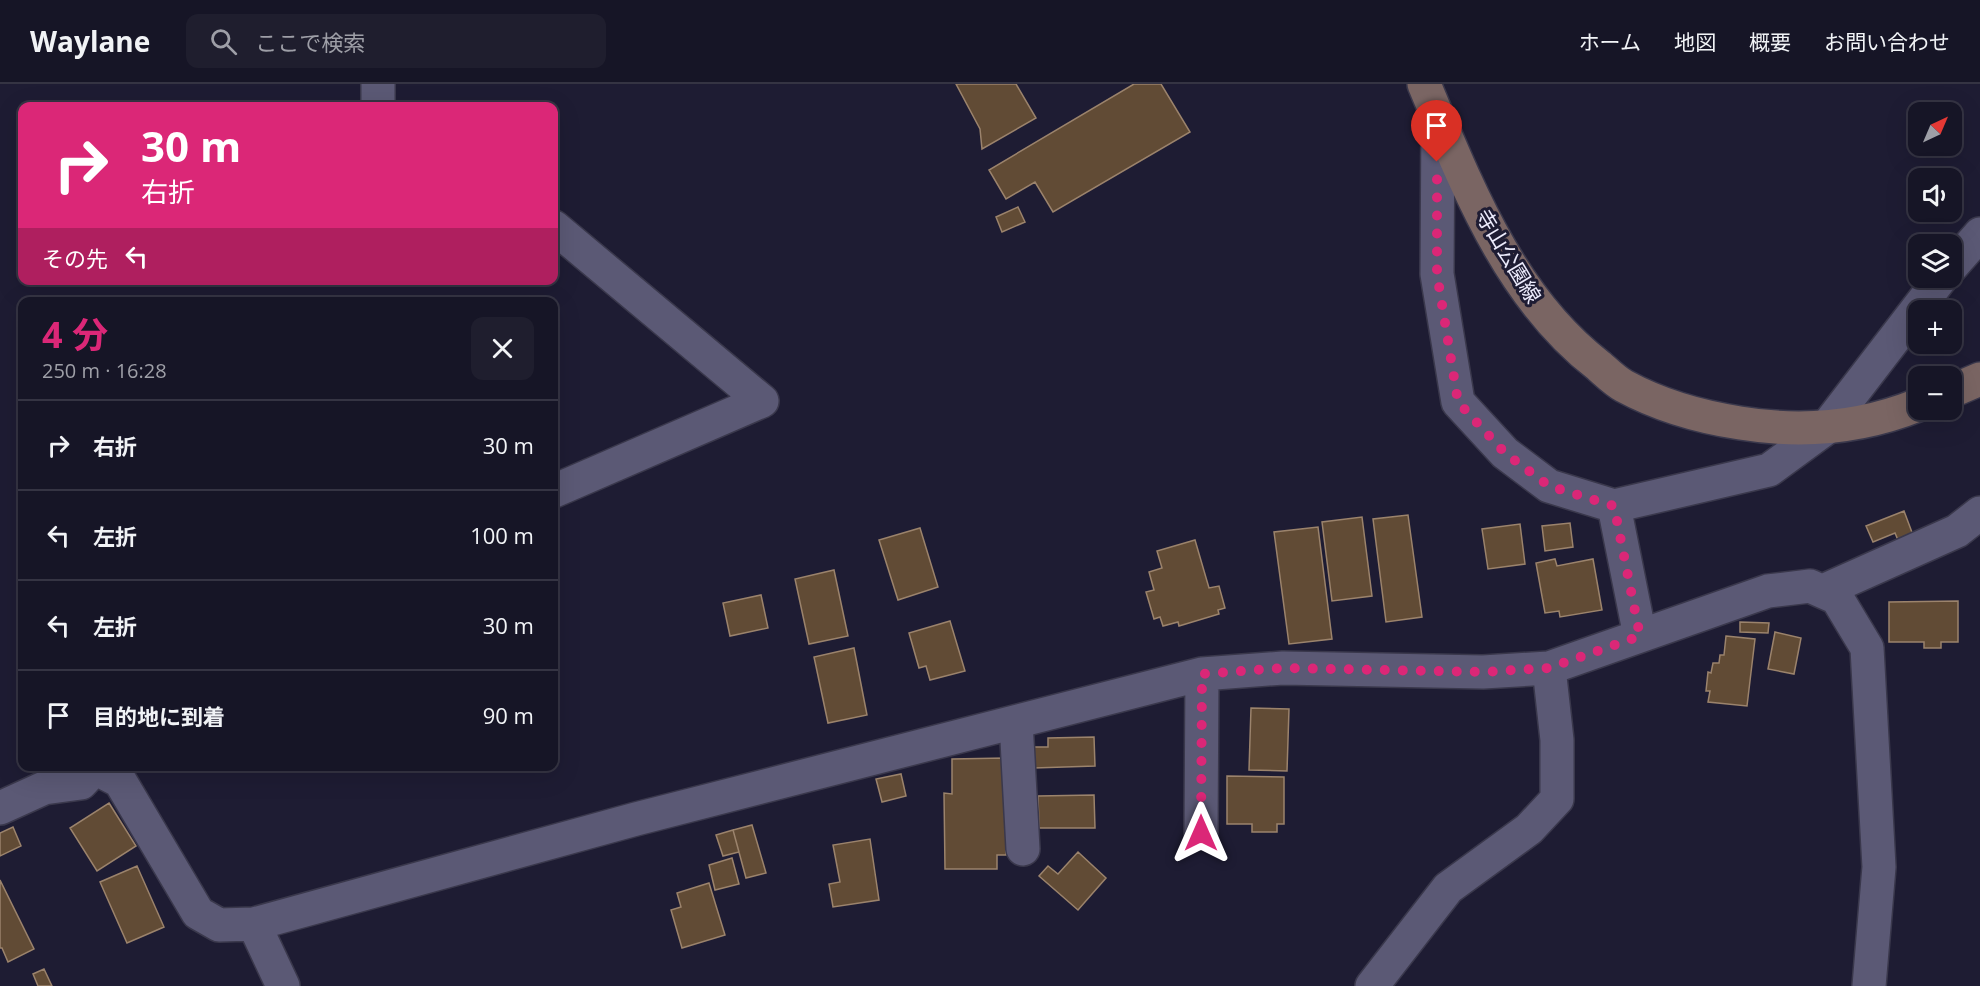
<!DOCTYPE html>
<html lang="ja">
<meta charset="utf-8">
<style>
body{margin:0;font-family:"Open Sans","Noto Sans JP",sans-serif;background:#1f1e2e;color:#f1f3f6;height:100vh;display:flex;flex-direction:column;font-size:22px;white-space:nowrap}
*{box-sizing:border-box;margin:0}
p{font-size:20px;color:#9e9fa7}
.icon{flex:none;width:33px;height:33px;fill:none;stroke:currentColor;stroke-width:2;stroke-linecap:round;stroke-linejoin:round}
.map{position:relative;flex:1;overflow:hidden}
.panel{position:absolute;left:18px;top:213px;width:540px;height:474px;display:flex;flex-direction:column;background:#161526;border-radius:12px;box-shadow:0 6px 24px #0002,0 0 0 2px #353443}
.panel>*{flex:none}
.guide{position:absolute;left:18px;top:18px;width:540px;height:183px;border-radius:12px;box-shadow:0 6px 24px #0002,0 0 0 2px #353443;background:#db2777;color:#fff;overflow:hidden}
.needle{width:39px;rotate:44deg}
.tools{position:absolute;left:1908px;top:18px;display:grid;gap:12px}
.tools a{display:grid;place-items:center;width:54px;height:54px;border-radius:12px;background:#161526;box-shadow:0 6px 24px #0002,0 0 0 2px #353443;font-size:30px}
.pin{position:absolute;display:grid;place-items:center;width:51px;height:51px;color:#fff;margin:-62px -26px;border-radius:50% 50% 50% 0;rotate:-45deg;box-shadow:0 0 6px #0007}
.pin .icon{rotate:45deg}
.me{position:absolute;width:66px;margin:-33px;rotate:0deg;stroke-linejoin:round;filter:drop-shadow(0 0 4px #0008)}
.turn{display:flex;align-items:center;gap:21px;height:126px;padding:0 24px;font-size:27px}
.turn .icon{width:78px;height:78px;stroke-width:2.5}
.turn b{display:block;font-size:42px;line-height:51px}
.then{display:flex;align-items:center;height:57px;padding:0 24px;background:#0003;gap:12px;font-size:22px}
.round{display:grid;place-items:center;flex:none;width:63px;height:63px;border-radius:12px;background:#1f1e2e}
.summary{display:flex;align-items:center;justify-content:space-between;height:102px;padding:0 24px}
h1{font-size:36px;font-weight:700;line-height:45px;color:#db2777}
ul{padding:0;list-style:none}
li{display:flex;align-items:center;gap:18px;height:90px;padding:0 24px;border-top:2px solid #353443}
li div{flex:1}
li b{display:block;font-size:22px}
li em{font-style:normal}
header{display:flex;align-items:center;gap:36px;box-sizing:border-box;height:84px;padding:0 30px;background:#161526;border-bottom:2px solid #353443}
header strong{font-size:28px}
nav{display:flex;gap:33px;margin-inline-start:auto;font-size:21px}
.search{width:420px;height:54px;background:#1f1e2e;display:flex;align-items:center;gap:15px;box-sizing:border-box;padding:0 21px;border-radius:12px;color:#9e9fa7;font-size:22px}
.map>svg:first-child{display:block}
.building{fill:#614b35;stroke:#9b836c;stroke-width:1.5}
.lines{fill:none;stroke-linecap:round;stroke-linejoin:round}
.minor-casing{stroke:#3a384c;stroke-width:36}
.secondary-casing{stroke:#3a384c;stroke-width:36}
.minor{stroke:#5b5975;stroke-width:33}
.secondary{stroke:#7a6563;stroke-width:33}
.route{stroke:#db2777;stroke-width:10;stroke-dasharray:0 18}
.labels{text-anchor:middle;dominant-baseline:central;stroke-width:6;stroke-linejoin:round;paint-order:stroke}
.street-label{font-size:21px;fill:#ecebfc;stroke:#1e1c33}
</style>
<header>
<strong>Waylane</strong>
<div class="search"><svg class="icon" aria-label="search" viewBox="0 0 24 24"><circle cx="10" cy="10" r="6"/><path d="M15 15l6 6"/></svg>ここで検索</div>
<nav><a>ホーム</a><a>地図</a><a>概要</a><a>お問い合わせ</a></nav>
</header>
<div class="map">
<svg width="1980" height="902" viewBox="0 0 1980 902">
<rect width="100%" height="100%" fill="#1e1c33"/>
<!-- building -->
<path class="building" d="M 956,0 L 1016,0 L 1036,34 L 982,65 L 980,45 Z
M 1134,0 L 1161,0 L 1190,48 L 1053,128 L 1035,98 L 1006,115 L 989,86 Z
M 1018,123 L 1025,138 L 1002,148 L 996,133 Z
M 1904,427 L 1913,451 L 1898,456 L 1895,449 L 1873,458 L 1866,442 Z
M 1408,431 L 1422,533 L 1386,538 L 1373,435 Z
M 1362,433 L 1372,512 L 1332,517 L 1322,438 Z
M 1570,439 L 1573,463 L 1545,467 L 1542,442 Z
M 1520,440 L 1525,480 L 1488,485 L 1482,445 Z
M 1318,443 L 1332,555 L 1289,560 L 1274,448 Z
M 920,444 L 938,503 L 898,516 L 879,456 Z
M 1195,456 L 1209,504 L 1219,502 L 1225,524 L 1218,526 L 1219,530 L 1179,542 L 1178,538 L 1163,542 L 1160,533 L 1154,535 L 1146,508 L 1154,506 L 1149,488 L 1162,484 L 1157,467 Z
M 1555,475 L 1557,482 L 1593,475 L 1602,526 L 1560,533 L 1559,527 L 1545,529 L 1536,479 Z
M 834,486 L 848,552 L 809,560 L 795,495 Z
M 761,511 L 768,544 L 730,552 L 723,519 Z
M 1958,517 L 1958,558 L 1941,558 L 1941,564 L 1924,564 L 1924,558 L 1889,558 L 1889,518 Z
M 950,537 L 965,587 L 930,596 L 926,582 L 919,584 L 909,549 Z
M 1740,538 L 1769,539 L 1768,549 L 1740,548 Z
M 1775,548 L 1801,554 L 1794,590 L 1768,585 Z
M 1726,552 L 1755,555 L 1747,622 L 1708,618 L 1710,607 L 1706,607 L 1708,588 L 1711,589 L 1713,579 L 1719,579 L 1720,571 L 1724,571 Z
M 854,564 L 867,631 L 828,639 L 814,573 Z
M 1251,624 L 1289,625 L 1287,687 L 1249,686 Z
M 1094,653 L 1095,682 L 1034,684 L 1034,663 L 1048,663 L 1048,654 Z
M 1005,674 L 1006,771 L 997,771 L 997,785 L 945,785 L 944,709 L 952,710 L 952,675 Z
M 901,690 L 906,712 L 882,718 L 876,695 Z
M 1227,692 L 1284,693 L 1284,740 L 1277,740 L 1277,748 L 1252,748 L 1252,740 L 1227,740 Z
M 1094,711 L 1095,744 L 1039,744 L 1038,712 Z
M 109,719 L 136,762 L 97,787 L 70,744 Z
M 752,741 L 766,789 L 746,794 L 733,746 Z
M 13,743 L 21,762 L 0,772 L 0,749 Z
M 733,746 L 739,768 L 723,772 L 716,751 Z
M 870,755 L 879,816 L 833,823 L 829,800 L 840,798 L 833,761 Z
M 1078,768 L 1106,794 L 1078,826 L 1039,792 L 1048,782 L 1058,790 Z
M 732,774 L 739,800 L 715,806 L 709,781 Z
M 137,782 L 164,843 L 127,859 L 100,798 Z
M 0,796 L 34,865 L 8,878 L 2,864 L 0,864 Z
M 709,799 L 725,851 L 682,864 L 671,826 L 681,823 L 677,809 Z
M 44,885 L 52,902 L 38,902 L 33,890 Z"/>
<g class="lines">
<defs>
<path id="minor" d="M 378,0 L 378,22
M 1438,33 L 1437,190 L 1458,318 L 1505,369 L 1549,402 L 1614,422 L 1769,386 L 1825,345 L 1941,194
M 554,143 L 762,317 L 554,407
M 1952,182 L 1980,150
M 1614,422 L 1640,552
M 1823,507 L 1957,447 L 1980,429
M 1016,638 L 1023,765
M 0,724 L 44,704 L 81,699 L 95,684 L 120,697 L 198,829 L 219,841 L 254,840 L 636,735 L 1202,590 L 1283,584 L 1483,588 L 1549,584 L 1768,507 L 1810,502 L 1837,514 L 1867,564 L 1879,783 L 1869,902
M 1201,749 L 1202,590
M 254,840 L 283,902
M 1372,902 L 1448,804 L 1529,745 L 1557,715 L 1557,656 L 1549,584"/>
<path id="secondary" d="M 1424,0 C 1467,102 1509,213 1599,282 C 1607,289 1615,297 1624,302 C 1659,321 1701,333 1740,339 C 1801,349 1861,344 1918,321
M 1952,307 L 1980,295"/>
</defs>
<!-- minor casing -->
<use href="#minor" class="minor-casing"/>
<!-- secondary casing -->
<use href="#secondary" class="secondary-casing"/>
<!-- minor -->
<use href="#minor" class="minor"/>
<!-- secondary -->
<use href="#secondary" class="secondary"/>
</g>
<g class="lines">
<!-- route -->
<path class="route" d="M 1201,749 L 1202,590 L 1283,584 L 1483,588 L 1549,584 L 1640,552 L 1614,422 L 1549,402 L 1505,369 L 1458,318 L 1437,190 L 1437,78"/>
</g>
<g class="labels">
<!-- street labels -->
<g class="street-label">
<text transform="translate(1509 172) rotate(59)">寺山公園線</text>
</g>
</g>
</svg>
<div class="tools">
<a><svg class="needle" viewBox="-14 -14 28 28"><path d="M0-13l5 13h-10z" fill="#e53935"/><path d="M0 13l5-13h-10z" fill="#9e9fa7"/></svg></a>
<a><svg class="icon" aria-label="sound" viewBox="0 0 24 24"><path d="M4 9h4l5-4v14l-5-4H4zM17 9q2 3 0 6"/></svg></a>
<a><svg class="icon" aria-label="layers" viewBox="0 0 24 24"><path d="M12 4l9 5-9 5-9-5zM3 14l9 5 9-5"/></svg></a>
<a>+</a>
<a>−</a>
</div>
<div class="pin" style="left:1437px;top:78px;background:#d93025"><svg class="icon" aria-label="arrive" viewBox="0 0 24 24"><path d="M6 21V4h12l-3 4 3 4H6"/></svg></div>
<svg class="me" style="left:1201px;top:749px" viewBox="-20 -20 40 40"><path d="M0-17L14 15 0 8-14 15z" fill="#db2777" stroke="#fff" stroke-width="4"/></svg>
<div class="guide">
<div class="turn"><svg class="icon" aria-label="right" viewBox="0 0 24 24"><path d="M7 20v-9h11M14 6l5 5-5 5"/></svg><div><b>30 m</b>右折</div></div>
<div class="then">その先<svg class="icon" aria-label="left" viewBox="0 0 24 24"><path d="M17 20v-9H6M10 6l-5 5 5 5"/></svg></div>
</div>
<section class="panel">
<div class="summary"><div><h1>4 分</h1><p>250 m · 16:28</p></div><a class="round"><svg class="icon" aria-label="close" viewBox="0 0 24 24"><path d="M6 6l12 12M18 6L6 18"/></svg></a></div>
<ul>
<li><svg class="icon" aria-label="right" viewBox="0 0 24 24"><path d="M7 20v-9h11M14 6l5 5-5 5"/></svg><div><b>右折</b></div><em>30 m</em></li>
<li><svg class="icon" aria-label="left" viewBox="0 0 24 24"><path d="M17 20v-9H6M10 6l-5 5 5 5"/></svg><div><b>左折</b></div><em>100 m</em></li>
<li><svg class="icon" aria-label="left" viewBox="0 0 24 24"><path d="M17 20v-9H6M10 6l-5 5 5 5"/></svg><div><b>左折</b></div><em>30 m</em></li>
<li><svg class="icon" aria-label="arrive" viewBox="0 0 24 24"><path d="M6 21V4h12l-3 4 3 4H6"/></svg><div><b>目的地に到着</b></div><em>90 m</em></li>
</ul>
</section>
</div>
